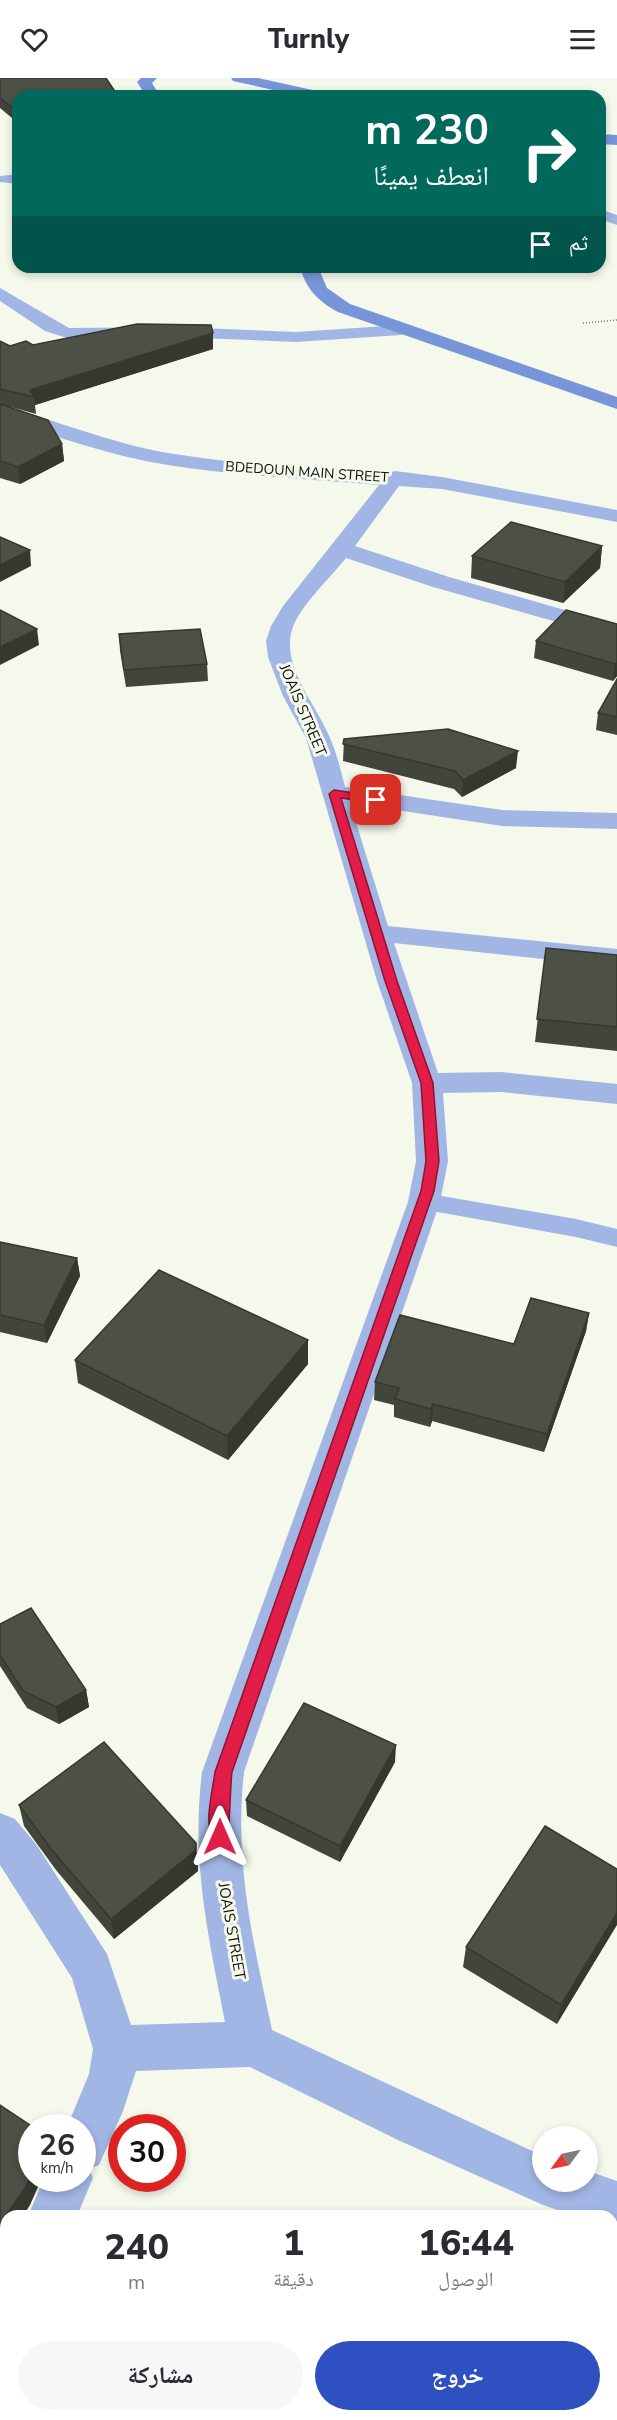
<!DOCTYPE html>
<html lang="ar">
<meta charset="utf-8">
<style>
body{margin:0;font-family:"Nunito Sans","Noto Naskh Arabic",sans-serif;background:#f7f7f7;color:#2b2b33;direction:rtl;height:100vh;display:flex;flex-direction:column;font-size:22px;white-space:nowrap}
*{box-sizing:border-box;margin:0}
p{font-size:20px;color:#7c7c81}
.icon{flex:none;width:33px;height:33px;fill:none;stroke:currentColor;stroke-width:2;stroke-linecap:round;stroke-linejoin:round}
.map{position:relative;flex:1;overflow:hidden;direction:ltr}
.drawer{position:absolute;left:0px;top:2132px;width:618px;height:212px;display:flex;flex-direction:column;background:#fff;border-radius:18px 18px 0 0;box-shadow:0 3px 9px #0003;direction:rtl}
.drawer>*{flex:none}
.banner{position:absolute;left:12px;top:12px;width:594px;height:183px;border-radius:18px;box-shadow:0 3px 9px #0003;direction:rtl;background:#00695c;color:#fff;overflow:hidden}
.needle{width:39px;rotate:237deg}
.buttons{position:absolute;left:532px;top:2048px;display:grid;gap:12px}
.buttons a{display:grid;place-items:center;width:66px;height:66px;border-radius:50%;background:#fff;box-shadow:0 3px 9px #0003;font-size:30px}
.speed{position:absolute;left:18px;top:2036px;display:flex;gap:12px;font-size:30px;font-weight:700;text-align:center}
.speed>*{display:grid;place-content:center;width:78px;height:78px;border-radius:50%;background:#fff;box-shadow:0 3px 9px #0003;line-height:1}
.speed small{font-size:15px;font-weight:400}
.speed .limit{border:9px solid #d22;background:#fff;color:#111}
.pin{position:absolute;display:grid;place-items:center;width:51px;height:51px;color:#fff;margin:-26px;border-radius:12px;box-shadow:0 3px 9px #0006}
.me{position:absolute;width:66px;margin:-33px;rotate:0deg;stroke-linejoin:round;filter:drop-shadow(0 0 4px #0008)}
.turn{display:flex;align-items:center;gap:21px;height:126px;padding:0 18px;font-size:27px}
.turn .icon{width:78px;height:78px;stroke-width:2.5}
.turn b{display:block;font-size:42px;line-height:51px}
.then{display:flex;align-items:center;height:57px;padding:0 18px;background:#0003;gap:12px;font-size:22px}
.eta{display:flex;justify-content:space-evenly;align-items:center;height:102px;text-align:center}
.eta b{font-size:36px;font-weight:800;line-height:42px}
.button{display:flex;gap:12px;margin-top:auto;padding:12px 18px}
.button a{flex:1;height:69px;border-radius:36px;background:#2e50c0;color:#fff;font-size:24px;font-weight:800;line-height:69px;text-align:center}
.button a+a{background:#f7f7f7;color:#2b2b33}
header{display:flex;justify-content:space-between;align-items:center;height:78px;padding:0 18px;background:#fff;font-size:27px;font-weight:800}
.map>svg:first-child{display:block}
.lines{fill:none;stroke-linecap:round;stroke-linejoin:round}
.path{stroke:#767970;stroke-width:1.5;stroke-dasharray:1 2;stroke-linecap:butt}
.lane{fill:#a2b6e5;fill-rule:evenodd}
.street{fill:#a2b6e5;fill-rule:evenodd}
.secondary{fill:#7995da;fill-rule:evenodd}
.wall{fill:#42453b}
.shaded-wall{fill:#363830}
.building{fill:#4d5045;stroke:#363830;stroke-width:1.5}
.route{fill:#e11d48;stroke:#92132f;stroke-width:1.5}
.labels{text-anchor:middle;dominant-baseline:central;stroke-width:6;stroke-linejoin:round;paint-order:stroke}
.far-street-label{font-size:14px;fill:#0d0e0a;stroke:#f5f9ec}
.street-label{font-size:15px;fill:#0d0e0a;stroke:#f5f9ec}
</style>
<header><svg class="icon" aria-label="menu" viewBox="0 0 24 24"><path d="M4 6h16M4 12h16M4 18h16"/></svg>Turnly<svg class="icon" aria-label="heart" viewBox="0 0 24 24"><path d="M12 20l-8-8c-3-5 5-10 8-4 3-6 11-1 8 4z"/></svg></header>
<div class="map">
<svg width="617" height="2342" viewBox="0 0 617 2342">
<rect width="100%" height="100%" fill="#f5f9ec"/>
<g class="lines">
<!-- path -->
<path class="path" d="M 583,245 L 617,242"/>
<!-- lane -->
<path class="lane" d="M 424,1115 L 576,1141 L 617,1151 L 617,1169 L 576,1159 L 415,1130 L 412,1124 L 415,1118 Z"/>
<!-- street -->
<path class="street" d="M 18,96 L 18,106 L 0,104 L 0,98 Z
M 600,131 L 617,137 L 617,147 L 600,141 Z
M 0,210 L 69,250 L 173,249 L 296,254 L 401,247 L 410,252 L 401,257 L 296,264 L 173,259 L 67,260 L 45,253 L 0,223 Z
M 0,328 C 57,342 110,365 168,375 C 240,387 315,390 388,395 L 395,393 L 442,399 L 617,432 L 617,444 L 442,411 L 399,408 L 355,468 L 449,499 L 617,547 L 617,561 L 433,509 L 346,480 C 331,499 301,527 293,549 C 279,587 317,627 330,660 C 337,676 341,693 345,709 L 502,732 L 617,735 L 617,751 L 502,748 L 350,725 L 388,848 L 617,871 L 617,889 L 394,865 L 438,995 L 501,994 L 617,1006 L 617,1026 L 501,1014 L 443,1015 L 448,1083 L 440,1124 L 244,1694 C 234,1787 253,1862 272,1952 L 543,2078 L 543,2103 L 588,2103 L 588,2093 L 617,2103 L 617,2151 L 612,2150 L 612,2138 L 575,2138 L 543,2127 L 400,2063 L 250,1989 L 136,1993 L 123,2033 L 99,2087 L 89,2091 L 93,2100 L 77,2138 L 28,2138 L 44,2100 L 82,2100 L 82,2049 L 67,2049 L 89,1996 L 93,1971 L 72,1900 L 0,1787 L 0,1735 L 15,1741 L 36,1766 L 107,1876 L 131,1947 L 225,1944 C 208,1856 191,1784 202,1694 L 408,1124 L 416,1083 L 412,1005 L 377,903 L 306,660 L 283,618 L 268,579 L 266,563 L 271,548 L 283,528 L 379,407 C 309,401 238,398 168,387 C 111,378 55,358 0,340 Z
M 6,2219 L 6,2280 L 0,2282 L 0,2221 Z
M 132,2337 L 185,2337 L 187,2342 L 134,2342 Z"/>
<!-- secondary -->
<path class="secondary" d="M 141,0 L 157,0 L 152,5 L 160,18 L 146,18 L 137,4 Z
M 231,0 L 258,0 L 326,15 L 328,18 L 301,18 L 233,3 Z
M 600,56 L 617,57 L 617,67 L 600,66 Z
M 300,189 L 318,189 L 327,210 L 350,226 L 617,319 L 617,331 L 338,234 C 318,223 306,211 300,189 Z"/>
</g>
<!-- wall -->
<path class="wall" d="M 0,0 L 18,18 L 18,45 L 0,30 Z
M 18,92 L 18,127 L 15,126 L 14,114 Z
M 0,263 L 10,268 L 213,271 L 35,327 L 36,336 L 7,328 L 62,366 L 64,383 L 20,406 L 0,400 Z
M 602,468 L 600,490 L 563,525 L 471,500 L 472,478 Z
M 617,546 L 617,598 L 613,603 L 534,580 L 536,563 Z
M 119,556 L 207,586 L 208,603 L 126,609 L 120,573 Z
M 617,601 L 617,657 L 596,652 L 598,635 Z
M 344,661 L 516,690 L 462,719 L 454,711 L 343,683 Z
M 546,870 L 617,877 L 617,973 L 535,964 Z
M 0,1164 L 77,1180 L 80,1198 L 47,1265 L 0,1254 Z
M 589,1235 L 586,1253 L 544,1374 L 432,1343 L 430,1349 L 394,1339 L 394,1327 L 374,1322 L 375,1304 L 514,1266 Z
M 308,1262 L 308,1286 L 228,1382 L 78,1305 L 75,1282 Z
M 0,1546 L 86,1612 L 89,1629 L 59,1646 L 27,1630 L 0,1588 Z
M 395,1684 L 340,1784 L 247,1738 L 246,1722 Z
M 19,1727 L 196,1765 L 198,1793 L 114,1861 L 56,1792 L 24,1748 Z
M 617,1791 L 557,1946 L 463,1889 L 466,1869 Z"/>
<!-- shaded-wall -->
<path class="shaded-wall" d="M 213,255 L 213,271 L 35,327 L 34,319 L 30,312 Z
M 62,366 L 64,383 L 20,406 L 18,389 Z
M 602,468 L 600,490 L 563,525 L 565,504 Z
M 30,472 L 31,488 L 0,504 L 0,487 Z
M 37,551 L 39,567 L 0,587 L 0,569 Z
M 617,584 L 617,598 L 613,603 L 615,586 Z
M 518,673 L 516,690 L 462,719 L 463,702 Z
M 77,1180 L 80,1198 L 47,1265 L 44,1247 Z
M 589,1235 L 586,1253 L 544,1374 L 547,1356 Z
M 308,1262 L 308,1286 L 228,1382 L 227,1358 Z
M 433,1326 L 432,1343 L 430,1349 L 431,1331 Z
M 86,1612 L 89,1629 L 59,1646 L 56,1629 Z
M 396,1667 L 395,1684 L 340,1784 L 340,1768 Z
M 196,1772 L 198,1793 L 114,1861 L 111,1841 Z
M 617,1835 L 617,1847 L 557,1946 L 561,1927 Z
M 32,2095 L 32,2100 L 42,2100 L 30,2127 L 23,2138 L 6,2138 Z
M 6,2138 L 6,2163 L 0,2172 L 0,2146 Z"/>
<!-- building -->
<path class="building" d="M 0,0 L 106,0 L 118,18 L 18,18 L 18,34 L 0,20 Z
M 18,92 L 18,116 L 14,114 Z
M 137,246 L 211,247 L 213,255 L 30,312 L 34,319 L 0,311 L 0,263 L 10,268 L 26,263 L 33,267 Z
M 0,326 L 48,342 L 62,366 L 18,389 L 0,383 Z
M 511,444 L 602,468 L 565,504 L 472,478 Z
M 0,459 L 30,472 L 0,487 Z
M 0,532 L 37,551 L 0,569 Z
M 566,532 L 617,546 L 617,584 L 615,586 L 536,563 Z
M 200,551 L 207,586 L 124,592 L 119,556 Z
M 617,601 L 617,639 L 598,635 Z
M 448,651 L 518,673 L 463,702 L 455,693 L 343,666 L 344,661 Z
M 546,870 L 617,877 L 617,949 L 537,941 Z
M 0,1164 L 77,1180 L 44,1247 L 0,1237 Z
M 159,1192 L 308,1262 L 227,1358 L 75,1282 Z
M 531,1220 L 589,1235 L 547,1356 L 433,1326 L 431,1331 L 395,1321 L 399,1310 L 375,1304 L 400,1237 L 514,1266 Z
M 31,1530 L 86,1612 L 56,1629 L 23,1613 L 0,1577 L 0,1546 Z
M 304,1625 L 396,1667 L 340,1768 L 246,1722 Z
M 104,1664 L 196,1765 L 196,1772 L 111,1841 L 52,1772 L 19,1727 Z
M 545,1748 L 617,1791 L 617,1835 L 561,1927 L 466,1869 Z
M 0,2027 L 33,2049 L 32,2049 L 32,2095 L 25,2110 L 0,2146 Z
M 0,2330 L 6,2335 L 6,2337 L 8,2337 L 13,2342 L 0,2342 Z"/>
<!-- route -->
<path class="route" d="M 334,712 L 376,718 L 382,722 L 376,725 L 341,720 L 397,903 L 433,1005 L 439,1083 L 434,1113 L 232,1694 C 230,1709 230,1756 226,1765 L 220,1767 L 213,1765 C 204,1744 212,1716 215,1694 L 421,1113 L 426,1083 L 421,1005 L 385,903 L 329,716 Z"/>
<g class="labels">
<!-- far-street labels -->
<g class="far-street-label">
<text transform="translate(307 394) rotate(4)">BDEDOUN MAIN STREET</text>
</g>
<!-- street labels -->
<g class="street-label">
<text transform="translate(303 632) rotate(67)">JOAIS STREET</text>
<text transform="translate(232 1853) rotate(80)">JOAIS STREET</text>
</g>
</g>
</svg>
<div class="buttons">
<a><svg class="needle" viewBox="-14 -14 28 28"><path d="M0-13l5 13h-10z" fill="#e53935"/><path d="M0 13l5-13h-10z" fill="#7c7c81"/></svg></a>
</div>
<div class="speed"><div>26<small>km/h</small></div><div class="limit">30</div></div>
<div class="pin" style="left:376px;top:722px;background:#d93025"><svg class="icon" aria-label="arrive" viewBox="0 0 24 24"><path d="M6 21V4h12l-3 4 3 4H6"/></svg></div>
<svg class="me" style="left:220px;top:1759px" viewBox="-20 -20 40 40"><path d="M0-17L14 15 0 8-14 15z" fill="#e11d48" stroke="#fff" stroke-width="4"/></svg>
<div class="banner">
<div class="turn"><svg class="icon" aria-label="right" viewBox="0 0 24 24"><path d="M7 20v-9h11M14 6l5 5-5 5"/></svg><div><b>230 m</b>انعطف يمينًا</div></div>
<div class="then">ثم<svg class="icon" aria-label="arrive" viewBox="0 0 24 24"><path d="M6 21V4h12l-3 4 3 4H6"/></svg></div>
</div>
<section class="drawer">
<div class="eta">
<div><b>16:44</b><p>الوصول</p></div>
<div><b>1</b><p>دقيقة</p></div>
<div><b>240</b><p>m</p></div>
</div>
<div class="button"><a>خروج</a><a>مشاركة</a></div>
</section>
</div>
